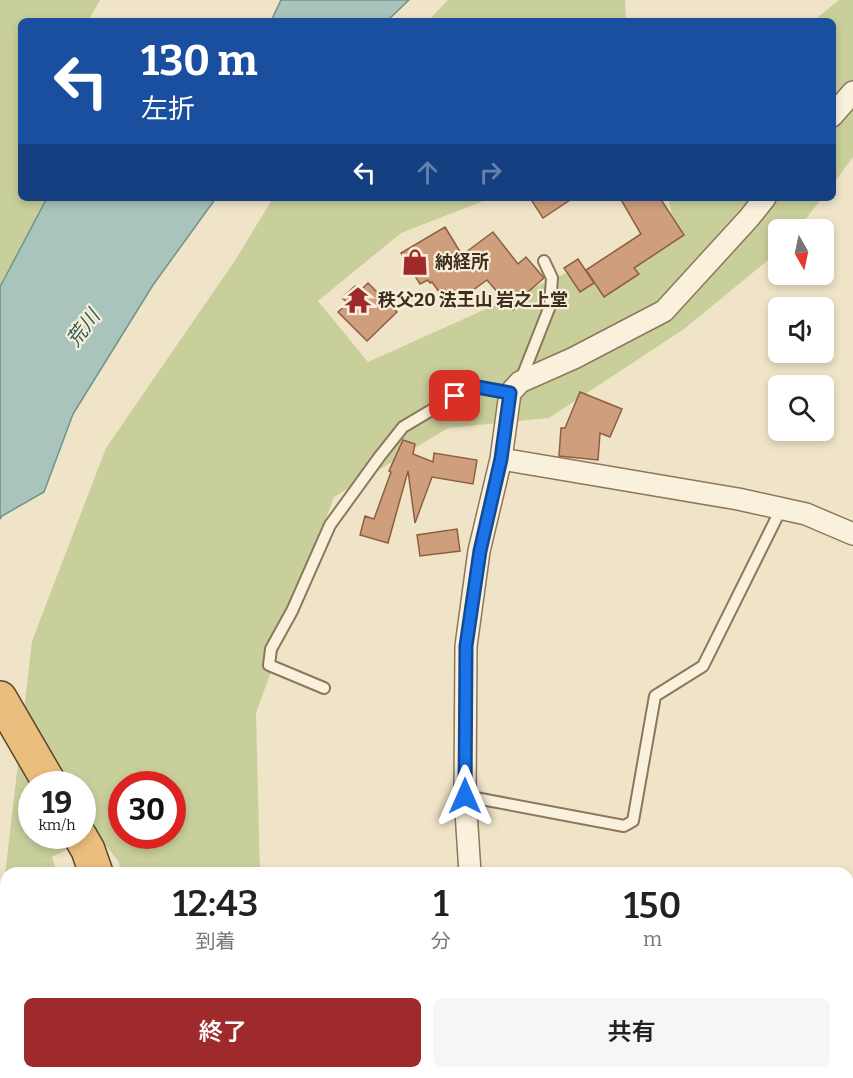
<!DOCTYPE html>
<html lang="ja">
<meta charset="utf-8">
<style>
body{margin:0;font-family:Bitter,"Noto Sans JP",serif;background:#f6f6f6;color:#222;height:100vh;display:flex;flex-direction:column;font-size:22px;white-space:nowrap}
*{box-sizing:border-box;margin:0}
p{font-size:20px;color:#767676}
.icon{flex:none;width:33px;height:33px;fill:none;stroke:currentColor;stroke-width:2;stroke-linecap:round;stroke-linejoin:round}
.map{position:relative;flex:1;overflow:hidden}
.sheet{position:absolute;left:0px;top:867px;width:854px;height:212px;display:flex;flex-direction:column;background:#fff;border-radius:18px 18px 0 0;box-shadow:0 3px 9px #0003}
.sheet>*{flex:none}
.guide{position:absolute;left:18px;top:18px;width:818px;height:183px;border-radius:9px;box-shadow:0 3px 9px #0003;background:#1a4fa0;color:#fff;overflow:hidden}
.needle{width:39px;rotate:171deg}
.controls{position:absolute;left:768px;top:219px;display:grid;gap:12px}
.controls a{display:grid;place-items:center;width:66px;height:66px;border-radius:9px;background:#fff;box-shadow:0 3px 9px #0003;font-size:30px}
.speed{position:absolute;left:18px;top:771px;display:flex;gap:12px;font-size:30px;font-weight:700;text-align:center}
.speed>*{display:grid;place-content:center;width:78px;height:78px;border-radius:50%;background:#fff;box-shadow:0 3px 9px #0003;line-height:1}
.speed small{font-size:15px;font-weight:400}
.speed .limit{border:9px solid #d22;background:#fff;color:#111}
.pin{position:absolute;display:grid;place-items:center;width:51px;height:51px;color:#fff;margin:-26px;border-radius:12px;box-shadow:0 3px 9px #0006}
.me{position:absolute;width:66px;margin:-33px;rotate:0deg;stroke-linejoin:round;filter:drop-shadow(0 0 4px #0008)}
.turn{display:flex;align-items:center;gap:21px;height:126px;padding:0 24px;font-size:27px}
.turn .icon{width:78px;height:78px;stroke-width:2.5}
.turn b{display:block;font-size:42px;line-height:51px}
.lanes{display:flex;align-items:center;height:57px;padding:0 24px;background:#0003;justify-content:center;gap:30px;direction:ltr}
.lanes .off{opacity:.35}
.eta{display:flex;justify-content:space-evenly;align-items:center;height:102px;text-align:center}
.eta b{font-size:36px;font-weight:600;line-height:42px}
.button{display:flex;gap:12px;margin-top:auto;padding:12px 24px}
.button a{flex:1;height:69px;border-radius:9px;background:#9e2a2b;color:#fff;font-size:24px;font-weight:600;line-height:69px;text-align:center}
.button a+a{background:#f6f6f6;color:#222}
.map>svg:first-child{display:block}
.green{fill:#c9cf9b;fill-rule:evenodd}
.water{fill:#a9c4bc;stroke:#6f938a;stroke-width:1.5}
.building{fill:#cf9f7d;stroke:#8d5f41;stroke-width:1.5}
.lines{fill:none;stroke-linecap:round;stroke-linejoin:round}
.service-casing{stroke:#8d765c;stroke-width:14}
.minor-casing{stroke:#8d765c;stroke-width:24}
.trunk-casing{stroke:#5b4430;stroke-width:36}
.service{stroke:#faf1dc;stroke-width:10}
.minor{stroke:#faf1dc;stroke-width:21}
.trunk{stroke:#eabe7c;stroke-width:33}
.route-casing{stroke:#114b97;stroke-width:15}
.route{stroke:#1a73e8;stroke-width:10}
.labels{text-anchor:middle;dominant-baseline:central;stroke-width:4.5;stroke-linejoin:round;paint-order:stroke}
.poi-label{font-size:18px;font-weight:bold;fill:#3d2e20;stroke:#f7eed8;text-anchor:start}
.water-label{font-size:20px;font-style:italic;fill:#2f5d5a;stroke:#f7eed8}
</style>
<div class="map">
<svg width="853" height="1078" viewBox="0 0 853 1078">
<rect width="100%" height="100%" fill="#f0e4c8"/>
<!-- green -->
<path class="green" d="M 0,0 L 100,0 L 88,21 L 21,21 L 21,198 L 47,198 L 0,287 Z
M 448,0 L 625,0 L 626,21 L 428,21 Z
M 839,0 L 853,0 L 853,157 L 833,184 L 832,21 L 813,21 Z
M 273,198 L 491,198 L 401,233 L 318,301 L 368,362 L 566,273 L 581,290 L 674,224 L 668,198 L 822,198 L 798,229 L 778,230 L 778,252 L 684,329 L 549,418 L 448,428 L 334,497 L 256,713 L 260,873 L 121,873 L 119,862 L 97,834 L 52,857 L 57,873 L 6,873 L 6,1072 L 34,1073 L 32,1078 L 0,1078 L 0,919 L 32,641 L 106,448 L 236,259 ZM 32,784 L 82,784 L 82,836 L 32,836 ZM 122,784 L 172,784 L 172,836 L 122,836 Z
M 96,1073 L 246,1072 L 248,1078 L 96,1078 Z"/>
<!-- water -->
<path class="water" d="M 281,0 L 409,0 L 387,21 L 271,21 Z
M 47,198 L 216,198 L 153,285 L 73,414 L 44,492 L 2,516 L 0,519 L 0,287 Z"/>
<!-- building -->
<path class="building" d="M 530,198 L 573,198 L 543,218 Z
M 620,198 L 660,198 L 684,235 L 634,268 L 639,274 L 604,297 L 586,270 L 641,234 Z
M 445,227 L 462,255 L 493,232 L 518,264 L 526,257 L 544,278 L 528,292 L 530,295 L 513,310 L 487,280 L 462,298 L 460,295 L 447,303 L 432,282 L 430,283 L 428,280 L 420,284 L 401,253 Z
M 578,259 L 594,283 L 580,292 L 564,268 Z
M 368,283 L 397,312 L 367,341 L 338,312 L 348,303 L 342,298 L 355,286 L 360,291 Z
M 580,392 L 622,409 L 610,437 L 600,433 L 598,460 L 559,456 L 561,428 L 565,428 Z
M 403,440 L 415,444 L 413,454 L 433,462 L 434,453 L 477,460 L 473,484 L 432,477 L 415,523 L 408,471 L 388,543 L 360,535 L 365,516 L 374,519 L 391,472 L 389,471 Z
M 457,529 L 460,551 L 420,556 L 417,535 Z"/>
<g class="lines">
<defs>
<path id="service" d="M 520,382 L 550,306 L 552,278 L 544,261
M 324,688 L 269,665 L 271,649 L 292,611 L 330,525 L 380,456 L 403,427 L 472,386 L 510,393
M 465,796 L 624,826 L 633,821 L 655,696 L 703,666 L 781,509
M 848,989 L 853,990"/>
<path id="minor" d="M 832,116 L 853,92
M 501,459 L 738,499 L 806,514 L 853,534
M 470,873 L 465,796 L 466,646 L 479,551 L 501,459 L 510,393 L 520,382 L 574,358 L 664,311 L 749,218 L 765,198
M 525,1072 L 526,1078
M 782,1078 L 784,1072"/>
<path id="trunk" d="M 0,698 L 50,784
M 80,836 L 88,850 L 96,873
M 60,1078 L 61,1072"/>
</defs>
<!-- service casing -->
<use href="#service" class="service-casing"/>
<!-- minor casing -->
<use href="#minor" class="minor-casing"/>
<!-- trunk casing -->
<use href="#trunk" class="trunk-casing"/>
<!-- service -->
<use href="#service" class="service"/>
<!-- minor -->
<use href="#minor" class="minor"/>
<!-- trunk -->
<use href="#trunk" class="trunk"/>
</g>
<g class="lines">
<defs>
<path id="route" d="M 455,396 L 472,386 L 510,393 L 501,459 L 480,551 L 466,646 L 465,796"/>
</defs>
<!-- route casing -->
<use href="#route" class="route-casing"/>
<!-- route -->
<use href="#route" class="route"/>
</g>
<!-- icons -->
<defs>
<symbol id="shop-bare" viewBox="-9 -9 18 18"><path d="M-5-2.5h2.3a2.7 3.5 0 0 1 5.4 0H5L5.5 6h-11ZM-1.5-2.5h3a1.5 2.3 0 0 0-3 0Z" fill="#9e2a2b" stroke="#f7eed8" stroke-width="2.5" paint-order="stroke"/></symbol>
<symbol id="temple-bare" viewBox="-9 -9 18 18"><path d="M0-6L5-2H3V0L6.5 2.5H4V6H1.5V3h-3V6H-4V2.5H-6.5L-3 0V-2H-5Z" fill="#9e2a2b" stroke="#f7eed8" stroke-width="2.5" paint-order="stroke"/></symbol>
</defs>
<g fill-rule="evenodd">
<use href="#shop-bare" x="396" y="243" width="38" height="38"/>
<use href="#temple-bare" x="339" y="281" width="38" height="38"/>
</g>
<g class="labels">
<!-- poi labels -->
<g class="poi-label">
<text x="435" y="262">納経所</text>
<text x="378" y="300">秩父20 法王山 岩之上堂</text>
</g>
<!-- water labels -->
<g class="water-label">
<text transform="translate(83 328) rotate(-53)">荒川</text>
</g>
</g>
</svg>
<div class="controls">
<a><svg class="needle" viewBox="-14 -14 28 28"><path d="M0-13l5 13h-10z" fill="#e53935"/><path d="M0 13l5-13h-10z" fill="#767676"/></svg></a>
<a><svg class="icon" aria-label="sound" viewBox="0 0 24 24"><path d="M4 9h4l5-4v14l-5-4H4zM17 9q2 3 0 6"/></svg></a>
<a><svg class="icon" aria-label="search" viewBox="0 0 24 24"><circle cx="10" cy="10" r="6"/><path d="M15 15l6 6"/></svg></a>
</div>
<div class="speed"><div>19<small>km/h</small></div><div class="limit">30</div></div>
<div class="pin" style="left:455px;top:396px;background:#d93025"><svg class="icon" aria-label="arrive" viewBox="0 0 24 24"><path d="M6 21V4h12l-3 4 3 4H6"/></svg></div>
<svg class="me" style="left:465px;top:796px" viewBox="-20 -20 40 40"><path d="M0-17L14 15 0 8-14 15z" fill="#1a73e8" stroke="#fff" stroke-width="4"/></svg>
<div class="guide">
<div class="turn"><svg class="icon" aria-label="left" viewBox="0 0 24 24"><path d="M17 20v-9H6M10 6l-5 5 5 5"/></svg><div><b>130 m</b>左折</div></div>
<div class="lanes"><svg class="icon" aria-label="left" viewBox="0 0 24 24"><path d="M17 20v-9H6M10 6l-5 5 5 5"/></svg><svg class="icon off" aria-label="ahead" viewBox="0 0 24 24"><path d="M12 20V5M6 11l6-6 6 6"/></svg><svg class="icon off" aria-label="right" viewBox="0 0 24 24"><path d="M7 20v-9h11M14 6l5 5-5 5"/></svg></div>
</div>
<section class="sheet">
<div class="eta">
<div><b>12:43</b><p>到着</p></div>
<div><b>1</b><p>分</p></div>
<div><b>150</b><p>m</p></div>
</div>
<div class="button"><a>終了</a><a>共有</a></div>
</section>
</div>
